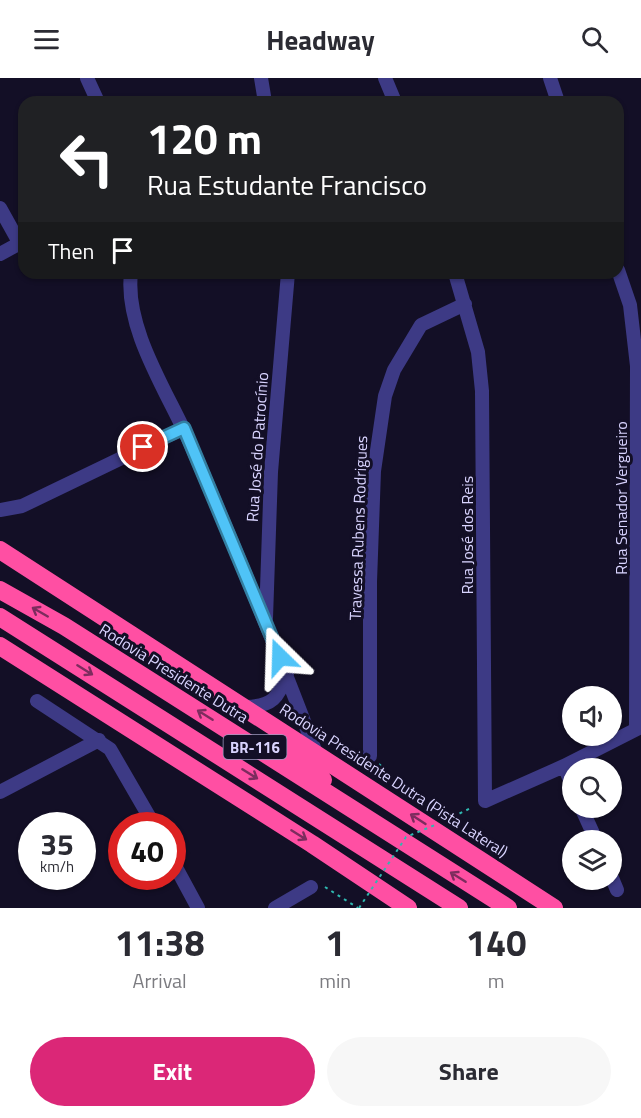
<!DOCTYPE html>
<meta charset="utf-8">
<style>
body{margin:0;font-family:"Titillium Web",sans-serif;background:#f7f7f7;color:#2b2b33;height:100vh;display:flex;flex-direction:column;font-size:22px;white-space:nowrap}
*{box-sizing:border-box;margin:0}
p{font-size:20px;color:#7c7c81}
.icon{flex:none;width:33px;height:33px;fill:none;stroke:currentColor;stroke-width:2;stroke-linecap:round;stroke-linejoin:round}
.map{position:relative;height:830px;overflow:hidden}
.sheet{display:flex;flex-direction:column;background:#fff;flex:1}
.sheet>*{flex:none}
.banner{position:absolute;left:18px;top:18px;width:606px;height:183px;border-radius:18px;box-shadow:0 2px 4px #0004;background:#202124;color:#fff;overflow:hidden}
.tools{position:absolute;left:562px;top:608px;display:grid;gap:12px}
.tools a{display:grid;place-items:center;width:60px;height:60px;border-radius:50%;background:#fff;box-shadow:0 2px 4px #0004;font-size:30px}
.speed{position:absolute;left:18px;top:734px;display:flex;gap:12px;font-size:30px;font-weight:700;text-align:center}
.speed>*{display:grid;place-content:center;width:78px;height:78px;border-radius:50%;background:#fff;box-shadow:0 2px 4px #0004;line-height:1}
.speed small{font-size:15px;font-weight:400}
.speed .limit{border:9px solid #d22;background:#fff;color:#111}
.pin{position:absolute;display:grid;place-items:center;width:51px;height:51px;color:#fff;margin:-26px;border:3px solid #fff;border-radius:50%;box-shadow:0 2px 6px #0007}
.me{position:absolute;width:66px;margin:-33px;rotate:338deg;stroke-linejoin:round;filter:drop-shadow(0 0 4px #0008)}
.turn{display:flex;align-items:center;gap:21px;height:126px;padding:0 30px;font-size:27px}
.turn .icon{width:78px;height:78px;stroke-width:2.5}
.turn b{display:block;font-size:42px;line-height:51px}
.then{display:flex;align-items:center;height:57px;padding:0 30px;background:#0003;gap:12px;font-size:22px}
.eta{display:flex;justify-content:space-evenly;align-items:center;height:102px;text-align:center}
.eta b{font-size:36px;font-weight:700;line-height:42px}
.cta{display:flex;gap:12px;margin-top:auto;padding:12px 30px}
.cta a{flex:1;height:69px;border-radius:36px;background:#db2777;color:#fff;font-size:24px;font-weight:700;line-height:69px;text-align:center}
.cta a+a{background:#f7f7f7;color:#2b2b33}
header{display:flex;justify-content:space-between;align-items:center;height:78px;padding:0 30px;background:#fff;font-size:27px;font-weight:700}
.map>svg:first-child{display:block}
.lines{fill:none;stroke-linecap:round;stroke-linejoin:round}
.path{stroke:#2fb8b0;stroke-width:2;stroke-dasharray:3 4.5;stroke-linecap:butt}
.minor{stroke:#3d3a85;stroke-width:14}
.highway{stroke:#ff4fa3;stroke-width:18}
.path-bridge{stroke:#2fb8b0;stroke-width:2;stroke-dasharray:3 4.5;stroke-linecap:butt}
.oneway{stroke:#7d2c5e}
.route-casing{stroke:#337fa1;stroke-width:15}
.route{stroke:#4fc3f7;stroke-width:10}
.labels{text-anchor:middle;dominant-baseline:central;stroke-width:6;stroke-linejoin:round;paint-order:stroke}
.shield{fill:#130f26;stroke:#9e99be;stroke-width:1.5}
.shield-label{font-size:15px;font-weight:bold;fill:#d9d4ff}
.street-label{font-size:16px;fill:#d9d4ff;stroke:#130f26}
</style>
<header><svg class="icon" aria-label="menu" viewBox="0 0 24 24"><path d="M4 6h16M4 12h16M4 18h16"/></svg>Headway<svg class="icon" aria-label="search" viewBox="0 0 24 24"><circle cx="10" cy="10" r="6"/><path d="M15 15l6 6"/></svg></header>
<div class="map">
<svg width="641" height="830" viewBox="0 0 641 830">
<rect width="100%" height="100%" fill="#130f26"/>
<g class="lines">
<!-- path -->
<path class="path" d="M 379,686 L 414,719
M 446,742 L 473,729
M 325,809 L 358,830"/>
<!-- minor -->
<path class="minor" d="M 87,0 L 98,24
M 261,0 L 265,24
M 385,0 L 395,24
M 550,0 L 558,24
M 0,130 L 20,166
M 0,176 L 24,163
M 618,192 L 630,227 L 637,288 L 636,651
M 131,195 C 124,253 171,319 193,372 C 236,472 278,573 316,675
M 455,195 L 478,274 L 482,313 L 485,723 L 564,688 L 641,649
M 0,432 L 22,428 L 184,350
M 266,540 L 271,394 L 288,195
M 37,623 L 110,671 L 154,747
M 246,629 C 273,628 278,620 287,596
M 370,678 L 370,504 L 374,393 L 385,318 L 394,292 L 421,247 L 465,226
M 564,688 L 573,709
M 0,714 L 99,662
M 581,729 L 596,762
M 172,782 L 198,830
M 612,800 L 617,812
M 275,830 L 311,809"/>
<!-- highway -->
<path class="highway" d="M 0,472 L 554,830
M 0,512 L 64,548 L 508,830
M 0,539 L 459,830
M 0,568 L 312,766 L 408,830
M 277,660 L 323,702"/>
<!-- path-bridge -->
<path class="path-bridge" d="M 359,830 L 406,759 L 435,747"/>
</g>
<!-- one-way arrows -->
<defs><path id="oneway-shaft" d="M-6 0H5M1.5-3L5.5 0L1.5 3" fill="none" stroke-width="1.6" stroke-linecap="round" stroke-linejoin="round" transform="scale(1.5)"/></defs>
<g class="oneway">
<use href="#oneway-shaft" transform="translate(40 534) rotate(-150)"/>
<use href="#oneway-shaft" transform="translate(85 592) rotate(32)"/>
<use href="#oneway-shaft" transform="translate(205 637) rotate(-148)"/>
<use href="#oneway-shaft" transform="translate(250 696) rotate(32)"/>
<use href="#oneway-shaft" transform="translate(418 741) rotate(-147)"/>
<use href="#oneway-shaft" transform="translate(299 757) rotate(32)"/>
<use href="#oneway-shaft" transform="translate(458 799) rotate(-148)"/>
</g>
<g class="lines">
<defs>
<path id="route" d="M 143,369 L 184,350 L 280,579"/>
</defs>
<!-- route casing -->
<use href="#route" class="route-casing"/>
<!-- route -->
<use href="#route" class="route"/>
</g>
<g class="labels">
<!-- shield labels -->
<rect class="shield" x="223.5" y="657" width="63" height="24" rx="4.5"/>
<g class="shield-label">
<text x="255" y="669">BR-116</text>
</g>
<!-- street labels -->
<g class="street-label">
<text transform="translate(257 369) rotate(-86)">Rua José do Patrocínio</text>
<text transform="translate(621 420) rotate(-90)">Rua Senador Vergueiro</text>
<text transform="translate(358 450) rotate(-88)">Travessa Rubens Rodrigues</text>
<text transform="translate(467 457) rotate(-90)">Rua José dos Reis</text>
<text transform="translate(174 595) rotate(32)">Rodovia Presidente Dutra</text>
<text transform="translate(394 702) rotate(33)">Rodovia Presidente Dutra (Pista Lateral)</text>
</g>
</g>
</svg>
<div class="tools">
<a><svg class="icon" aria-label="sound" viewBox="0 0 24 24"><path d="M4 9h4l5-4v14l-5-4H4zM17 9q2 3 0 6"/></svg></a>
<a><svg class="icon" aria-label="search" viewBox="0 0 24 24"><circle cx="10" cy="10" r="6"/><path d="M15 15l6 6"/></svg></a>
<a><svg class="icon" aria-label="layers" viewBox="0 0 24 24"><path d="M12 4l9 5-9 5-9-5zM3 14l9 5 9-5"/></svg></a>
</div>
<div class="speed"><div>35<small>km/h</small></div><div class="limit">40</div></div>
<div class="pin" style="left:143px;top:369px;background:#d93025"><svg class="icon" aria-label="arrive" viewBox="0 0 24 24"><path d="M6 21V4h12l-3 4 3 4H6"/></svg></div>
<svg class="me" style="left:280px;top:579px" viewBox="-20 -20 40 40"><path d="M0-17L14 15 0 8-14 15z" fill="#4fc3f7" stroke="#fff" stroke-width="4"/></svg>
<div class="banner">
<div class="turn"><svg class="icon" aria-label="left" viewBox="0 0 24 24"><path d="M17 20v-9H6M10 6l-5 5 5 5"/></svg><div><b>120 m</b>Rua Estudante Francisco</div></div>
<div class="then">Then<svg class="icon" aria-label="arrive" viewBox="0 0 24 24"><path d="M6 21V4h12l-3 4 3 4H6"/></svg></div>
</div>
</div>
<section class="sheet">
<div class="eta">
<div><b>11:38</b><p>Arrival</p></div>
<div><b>1</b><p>min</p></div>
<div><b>140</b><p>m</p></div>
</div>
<div class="cta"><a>Exit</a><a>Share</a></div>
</section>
